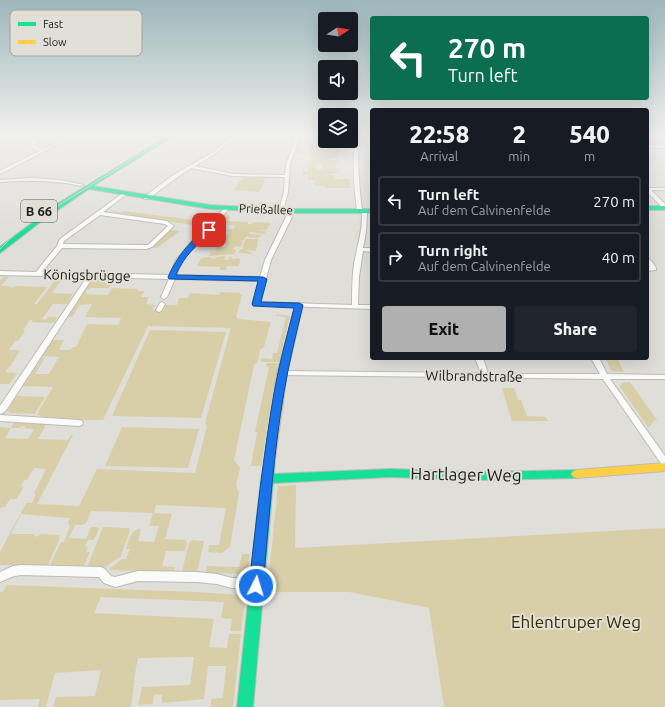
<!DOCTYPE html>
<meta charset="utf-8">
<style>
body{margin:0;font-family:Ubuntu,sans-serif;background:#20242c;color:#f1f3f6;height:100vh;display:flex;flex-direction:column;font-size:15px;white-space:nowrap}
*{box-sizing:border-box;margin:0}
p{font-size:13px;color:#9ea1a6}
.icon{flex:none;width:22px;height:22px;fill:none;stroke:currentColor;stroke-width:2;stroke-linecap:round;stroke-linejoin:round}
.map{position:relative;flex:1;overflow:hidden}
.sheet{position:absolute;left:370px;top:108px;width:279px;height:252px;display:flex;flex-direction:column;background:#171b24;border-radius:4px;box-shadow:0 4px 16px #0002}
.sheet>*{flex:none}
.banner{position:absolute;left:370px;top:16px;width:279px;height:84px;border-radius:4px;box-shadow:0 4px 16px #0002;background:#0b6e4f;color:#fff;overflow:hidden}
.needle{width:26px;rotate:78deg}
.buttons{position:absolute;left:318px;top:12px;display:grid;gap:8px}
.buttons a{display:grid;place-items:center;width:40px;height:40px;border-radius:4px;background:#171b24;box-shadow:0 4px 16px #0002;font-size:20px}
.pin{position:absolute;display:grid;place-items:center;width:34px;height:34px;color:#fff;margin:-17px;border-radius:8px;box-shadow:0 2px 6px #0006}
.me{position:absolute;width:44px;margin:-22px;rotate:5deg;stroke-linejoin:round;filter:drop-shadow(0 0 3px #0008)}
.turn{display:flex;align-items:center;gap:14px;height:84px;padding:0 12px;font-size:18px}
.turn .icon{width:52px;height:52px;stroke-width:2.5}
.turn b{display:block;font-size:28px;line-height:34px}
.eta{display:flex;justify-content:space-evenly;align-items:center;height:68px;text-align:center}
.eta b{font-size:24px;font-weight:800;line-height:28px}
.primary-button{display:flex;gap:8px;margin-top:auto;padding:8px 12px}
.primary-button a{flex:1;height:46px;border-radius:4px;background:#b0b0b1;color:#111;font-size:16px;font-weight:800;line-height:46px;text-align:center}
.primary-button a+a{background:#20242c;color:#f1f3f6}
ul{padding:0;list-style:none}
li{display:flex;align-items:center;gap:12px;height:50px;margin:0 8px 6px;padding:0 4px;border:2px solid #363941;border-radius:4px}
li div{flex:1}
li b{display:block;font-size:15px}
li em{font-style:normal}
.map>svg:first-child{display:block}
.green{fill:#d8cfa9;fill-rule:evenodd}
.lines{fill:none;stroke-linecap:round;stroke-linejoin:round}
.street-casing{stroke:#bcbbb7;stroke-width:2}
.fast-casing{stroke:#bcbbb7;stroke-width:2}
.slow-casing{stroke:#bcbbb7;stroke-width:2}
.street{fill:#fafaf9;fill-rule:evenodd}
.fast{fill:#16e098;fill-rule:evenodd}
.slow{fill:#ffcf43;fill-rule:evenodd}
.tram{stroke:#cacac8;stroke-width:1}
.route{fill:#1a73e8;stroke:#114b97}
.labels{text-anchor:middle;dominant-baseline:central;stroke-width:4;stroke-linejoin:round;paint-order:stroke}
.far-street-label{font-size:12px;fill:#1c1b18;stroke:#e2dfd6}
.shield{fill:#e2dfd6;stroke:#575651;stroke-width:1}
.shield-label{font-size:13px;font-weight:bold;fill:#1c1b18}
.street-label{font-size:14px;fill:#1c1b18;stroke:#e2dfd6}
.near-street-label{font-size:17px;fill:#1c1b18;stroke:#e2dfd6}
.near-park-label{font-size:17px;fill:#352b00;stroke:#e2dfd6}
.key{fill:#e2dfd6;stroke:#a7a49d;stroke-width:1}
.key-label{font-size:11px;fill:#1c1b18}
</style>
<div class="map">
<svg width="665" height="707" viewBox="0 0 665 707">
<rect width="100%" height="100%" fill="#dfded9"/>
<!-- green -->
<path class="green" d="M 351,138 L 353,139 L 352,145 L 345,145 L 344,147 L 339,147 L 338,149 L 341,149 L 338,151 L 338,158 L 329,158 L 329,159 L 338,161 L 335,168 L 338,168 L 338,173 L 325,175 L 335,175 L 335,179 L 349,179 L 350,188 L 325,188 L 325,186 L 315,186 L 315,180 L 308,180 L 308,175 L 303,175 L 303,171 L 308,172 L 308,166 L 305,164 L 318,164 L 314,167 L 318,170 L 324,169 L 322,167 L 322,163 L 308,163 L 309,160 L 316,158 L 306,156 L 309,156 L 311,153 L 296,154 L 297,151 L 308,152 L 309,148 L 307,147 L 311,147 L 311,146 L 307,145 L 308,142 L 326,143 L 327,141 L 329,141 L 350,143 Z
M 243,177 L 265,178 L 263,185 L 259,192 L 233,190 Z
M 114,211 L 122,213 L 124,211 L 202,221 L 200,224 L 208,225 L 213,220 L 207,227 L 110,213 Z
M 226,215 L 230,215 L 228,221 L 248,222 L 248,224 L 252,224 L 253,222 L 271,223 L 266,230 L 255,230 L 266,231 L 264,234 L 250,232 L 249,234 L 262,235 L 258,238 L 247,237 L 248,234 L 244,240 L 240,241 L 243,242 L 240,247 L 235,246 L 233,249 L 236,250 L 234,254 L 209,256 L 212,252 L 215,253 L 216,250 L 215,250 L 218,246 L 225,247 L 226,244 L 222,243 L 224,239 L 221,238 L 224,234 L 227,235 L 230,232 L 227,232 L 229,229 L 233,229 L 236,226 L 220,223 Z
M 170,230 L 180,231 L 157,248 L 151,248 Z
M 246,239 L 259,239 L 257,244 L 258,246 L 255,251 L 246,250 L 253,254 L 238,253 L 241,249 L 243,249 L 244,247 L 242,247 Z
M 230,255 L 232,259 L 235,259 L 234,262 L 236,258 L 240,259 L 239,266 L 227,266 L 226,270 L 220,270 L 220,267 L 197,266 L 201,258 L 210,257 L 212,259 L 215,259 L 217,257 L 225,256 L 224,260 L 229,260 Z
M 4,276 L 9,277 L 1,286 L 11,286 L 10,288 L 16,286 L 47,287 L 34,304 L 37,304 L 57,278 L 63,278 L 52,293 L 73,294 L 67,304 L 53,304 L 42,319 L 46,320 L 48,317 L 57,317 L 54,323 L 31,322 L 33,320 L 30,320 L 23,330 L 25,331 L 18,341 L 15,341 L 9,350 L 20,350 L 10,367 L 9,367 L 5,372 L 17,373 L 9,384 L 0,384 L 0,281 Z
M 93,278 L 114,279 L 109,288 L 90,288 L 88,290 L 85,290 Z
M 112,288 L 138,289 L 137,291 L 144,291 L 141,297 L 149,297 L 146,304 L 156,305 L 152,310 L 164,310 L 165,305 L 177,305 L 179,298 L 188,298 L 190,293 L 219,295 L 220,292 L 240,293 L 240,295 L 242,295 L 236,317 L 239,319 L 271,322 L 264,347 L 260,350 L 258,362 L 254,365 L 234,460 L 240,468 L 236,485 L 239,493 L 230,547 L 222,553 L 208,552 L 209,545 L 219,545 L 226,508 L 156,505 L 154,513 L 172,514 L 165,539 L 185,540 L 187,543 L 185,551 L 166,551 L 162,566 L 175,567 L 174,572 L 108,570 L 122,559 L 126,559 L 130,549 L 126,549 C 129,540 131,529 141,529 L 138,541 L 154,542 L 159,526 L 149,526 L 153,513 L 91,511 L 86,523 L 82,525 L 75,525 L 69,538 L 86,539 L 91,527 L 97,527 L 99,529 L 94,540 L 88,540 L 85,546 L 88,547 L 86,552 L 90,552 L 84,566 L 50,565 L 61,542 L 64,542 L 70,526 L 68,523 L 70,518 L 21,514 L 11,534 L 34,534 L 35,537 L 41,534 L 60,535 L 59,538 L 60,538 L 48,565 L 0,565 L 0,552 L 26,503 L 32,503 L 36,494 L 34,493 L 46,469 L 34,468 L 27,480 L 24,480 L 21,486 L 24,486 L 17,499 L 10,499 L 5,507 L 2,507 L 0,509 L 0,427 L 11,428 L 14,422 L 47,423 L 38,439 L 68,440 L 71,435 L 73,435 L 37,504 L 79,506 L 97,469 L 195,473 L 207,426 L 205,424 L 206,419 L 231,328 L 148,326 L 103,420 L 40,420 L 42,416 L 37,415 L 39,412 L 38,412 L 53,387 L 23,386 L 42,358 L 45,358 L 35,374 L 49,374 L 59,357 L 42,356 L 53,340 L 64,340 L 59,350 L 70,350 L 73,347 L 76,347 L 87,324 L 118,325 L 121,318 L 85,317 L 92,304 L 80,305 L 72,317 L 68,317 L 84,291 L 87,291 L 85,294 L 108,295 ZM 21,426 L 25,426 L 25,428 L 34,429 L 28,439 L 5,438 L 11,428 L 20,428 Z
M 276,314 L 290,316 L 279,362 L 261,362 L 261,358 L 272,359 L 273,353 L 277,353 L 286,317 L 276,316 Z
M 150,330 L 226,332 L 201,418 L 112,416 Z
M 605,358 L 617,358 L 624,372 L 612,371 Z
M 267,363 L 278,363 L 261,466 L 251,466 L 257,432 L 255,432 L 269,367 L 266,366 Z
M 630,382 L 657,420 L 653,422 L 650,426 L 648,427 L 620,387 L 621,383 Z
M 502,388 L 514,388 L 518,400 L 521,400 L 527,416 L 546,417 L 548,421 L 512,421 Z
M 17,396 L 45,397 L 35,414 L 10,413 L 7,411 Z
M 122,427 L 199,429 L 188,468 L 105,466 Z
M 296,485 L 295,548 L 665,528 L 665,707 L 444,707 L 429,608 L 349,592 L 267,592 L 278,486 Z
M 103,527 L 129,528 L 130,530 L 121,556 L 102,569 L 87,568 Z
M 192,540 L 204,541 L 197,573 L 182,572 L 189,543 Z
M 242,554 L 250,554 L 248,570 L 244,574 L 205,573 L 207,566 L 239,567 Z
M 7,585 L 195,592 L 241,595 L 245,600 L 241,631 L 230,631 L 232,619 L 221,618 L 224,602 L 101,597 L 94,613 L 214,619 L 209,647 L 227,648 L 229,634 L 241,634 L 233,707 L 211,707 L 211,699 L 223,698 L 226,666 L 208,666 L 204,699 L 162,703 L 162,694 L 154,695 L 153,704 L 138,705 L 142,687 L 190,685 L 194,657 L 138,658 C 134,674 134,690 131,707 L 53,707 L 56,697 L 95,696 L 101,670 L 55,673 L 46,707 L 38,707 L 40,699 L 0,700 L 0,592 L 3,592 Z"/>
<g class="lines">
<defs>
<path id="street" d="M 39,134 L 43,134 L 36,139 L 35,146 L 42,150 L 74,134 L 78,134 L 0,174 L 0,171 L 39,151 L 32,148 C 30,141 33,137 39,134 Z
M 235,134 L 239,134 L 215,154 L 195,166 L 233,174 L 285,175 L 286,165 L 296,136 L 267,135 L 265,134 L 325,134 L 325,136 L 300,136 L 290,165 L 288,192 L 283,211 L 279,210 L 284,192 L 285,177 L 233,176 L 191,168 L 176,178 L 148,199 L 144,199 L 144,197 L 172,176 L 213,152 Z
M 355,134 L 372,136 L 372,138 L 359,138 C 357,162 359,186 362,210 L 367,211 C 367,224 366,235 363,248 L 372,248 L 372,252 L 363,251 L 359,277 L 358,305 L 372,305 L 372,309 L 254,305 L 253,304 L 259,281 L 175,279 L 167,297 L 164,299 L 161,297 L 169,279 L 93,277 L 7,409 L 3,413 L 0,414 L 0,406 L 87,277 L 0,275 L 0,271 L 36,272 L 57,246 L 60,239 L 123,193 L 127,194 L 103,212 L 167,221 L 174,226 L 152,247 L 146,249 L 62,248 L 42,272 L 170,275 L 176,260 L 191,242 L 210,225 L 225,207 L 227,207 L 229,208 L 214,227 L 195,244 L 181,261 L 176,275 L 260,277 L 265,260 L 289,211 L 292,209 L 295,211 L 271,260 L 260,302 L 352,305 C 352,291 352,278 354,264 C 357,247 363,230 362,212 L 357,211 C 354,186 352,162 355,137 L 351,137 L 351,135 L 355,135 ZM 100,215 L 165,224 L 168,226 L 148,245 L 146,245 L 63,244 L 64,241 Z
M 647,145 L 665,146 L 665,148 L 647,147 Z
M 31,178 L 61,180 L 84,185 L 82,186 C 55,180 28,180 0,182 L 0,180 Z
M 647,188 L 665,188 L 665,190 L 651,190 L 665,204 L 665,208 L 663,208 L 647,192 Z
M 647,258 C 651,260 657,267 656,270 L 647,271 L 647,267 L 650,267 L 647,264 Z
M 162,302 L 165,304 L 161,311 L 159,312 L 157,311 L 156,310 L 160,303 Z
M 475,358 L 483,358 L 488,374 L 600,374 L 591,358 L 599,358 L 607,374 L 665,375 L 665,379 L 610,379 L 665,456 L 665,466 L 662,465 L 603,379 L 282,375 L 278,373 L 282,371 L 481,373 Z
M 0,415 L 79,420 L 82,421 L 83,423 L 82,425 L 79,426 L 0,421 Z
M 21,565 L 101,567 L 105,569 L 111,576 L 115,577 L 138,571 L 197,572 L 217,574 L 232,578 L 256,578 L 260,580 L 261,583 L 260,586 L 256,588 L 232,588 L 217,584 L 197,582 L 138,581 L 115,587 L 104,583 L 99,577 L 21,575 L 14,576 L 0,582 L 0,572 L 13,566 Z"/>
<path id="fast" d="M 171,134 L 177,134 L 93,186 L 210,205 L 291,209 L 372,209 L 372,213 L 291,213 L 210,209 L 89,189 L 43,220 L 0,253 L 0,247 L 60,202 Z
M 647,206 L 665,206 L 665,210 L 647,210 Z
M 270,455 L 274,456 L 275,459 L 274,474 L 390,469 L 478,472 L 577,470 L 581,471 L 583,474 L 581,477 L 577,478 L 478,480 L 390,477 L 273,483 L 253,707 L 237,707 L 261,479 L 266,456 Z"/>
<path id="slow" d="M 296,303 L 302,303 L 303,305 L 287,373 L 275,459 L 274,462 L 270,463 L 266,462 L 265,459 L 277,373 Z
M 665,463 L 665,471 L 577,478 L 573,477 L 571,474 L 573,471 L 577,470 Z"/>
</defs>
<!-- street casing -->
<use href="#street" class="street-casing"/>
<!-- fast casing -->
<use href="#fast" class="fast-casing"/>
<!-- slow casing -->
<use href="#slow" class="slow-casing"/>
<!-- street -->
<use href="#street" class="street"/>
<!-- fast -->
<use href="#fast" class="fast"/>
<!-- slow -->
<use href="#slow" class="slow"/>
<!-- tram -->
<path class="tram" d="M 0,249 L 13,236 L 35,220 L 173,134"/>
</g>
<!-- sky -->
<linearGradient id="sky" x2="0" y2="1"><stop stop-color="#9db7ba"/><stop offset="0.58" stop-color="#f1f0ee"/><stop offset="1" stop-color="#f1f0ee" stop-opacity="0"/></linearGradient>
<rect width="665" height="233" fill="url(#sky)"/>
<!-- route -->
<path class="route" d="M 206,228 L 212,230 C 197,247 186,252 176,275 L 263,277 L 267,279 L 261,302 L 299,303 L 303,305 C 296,334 289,363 284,392 C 273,456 269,521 263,586 L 261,591 L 256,592 L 251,591 L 249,586 C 256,522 263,457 274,393 C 279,364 287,336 294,308 L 253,306 L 252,304 L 258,281 L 169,279 L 168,277 C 177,256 189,243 206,228 Z"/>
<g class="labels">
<!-- far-street labels -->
<g class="far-street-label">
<text transform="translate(266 209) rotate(2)">Prießallee</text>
</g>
<!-- shield labels -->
<rect class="shield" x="21" y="200" width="36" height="22" rx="3"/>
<g class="shield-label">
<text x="39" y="211">B 66</text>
</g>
<!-- street labels -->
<g class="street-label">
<text transform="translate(87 275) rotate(1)">Königsbrügge</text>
<text transform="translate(474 376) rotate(1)">Wilbrandstraße</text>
</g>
<!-- near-street labels -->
<g class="near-street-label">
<text transform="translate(466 474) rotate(1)">Hartlager Weg</text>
</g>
<!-- near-park labels -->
<g class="near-park-label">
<text x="576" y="621">Ehlentruper Weg</text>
</g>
</g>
<!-- legend -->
<rect x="10" y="10" width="132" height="46" rx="6" class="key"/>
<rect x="18" y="22" width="18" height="4" fill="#16e098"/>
<rect x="18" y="40" width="18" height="4" fill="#ffcf43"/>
<g class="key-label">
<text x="43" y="28">Fast</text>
<text x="43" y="46">Slow</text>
</g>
</svg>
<div class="buttons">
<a><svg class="needle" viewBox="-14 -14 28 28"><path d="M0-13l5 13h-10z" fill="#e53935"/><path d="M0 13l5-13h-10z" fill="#9ea1a6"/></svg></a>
<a><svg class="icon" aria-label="sound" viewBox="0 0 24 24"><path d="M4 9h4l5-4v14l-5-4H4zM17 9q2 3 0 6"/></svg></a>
<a><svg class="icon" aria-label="layers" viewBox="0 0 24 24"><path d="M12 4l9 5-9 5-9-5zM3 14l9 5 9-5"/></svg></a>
</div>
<div class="pin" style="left:209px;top:230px;background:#d93025"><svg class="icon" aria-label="arrive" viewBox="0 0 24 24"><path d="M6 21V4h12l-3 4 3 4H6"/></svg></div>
<svg class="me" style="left:256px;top:586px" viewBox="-20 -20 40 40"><circle r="17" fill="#1a73e8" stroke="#fff" stroke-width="3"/><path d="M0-11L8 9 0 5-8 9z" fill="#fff"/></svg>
<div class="banner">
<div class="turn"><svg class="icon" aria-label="left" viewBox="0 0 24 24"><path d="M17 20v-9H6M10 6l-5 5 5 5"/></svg><div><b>270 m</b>Turn left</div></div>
</div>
<section class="sheet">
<div class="eta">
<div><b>22:58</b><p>Arrival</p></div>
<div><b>2</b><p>min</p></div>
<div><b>540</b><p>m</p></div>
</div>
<ul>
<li><svg class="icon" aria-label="left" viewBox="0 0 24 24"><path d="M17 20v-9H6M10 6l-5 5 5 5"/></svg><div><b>Turn left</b><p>Auf dem Calvinenfelde</p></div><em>270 m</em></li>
<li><svg class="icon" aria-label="right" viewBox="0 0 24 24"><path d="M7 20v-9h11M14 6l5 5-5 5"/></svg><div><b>Turn right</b><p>Auf dem Calvinenfelde</p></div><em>40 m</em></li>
</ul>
<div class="primary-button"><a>Exit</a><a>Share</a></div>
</section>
</div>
